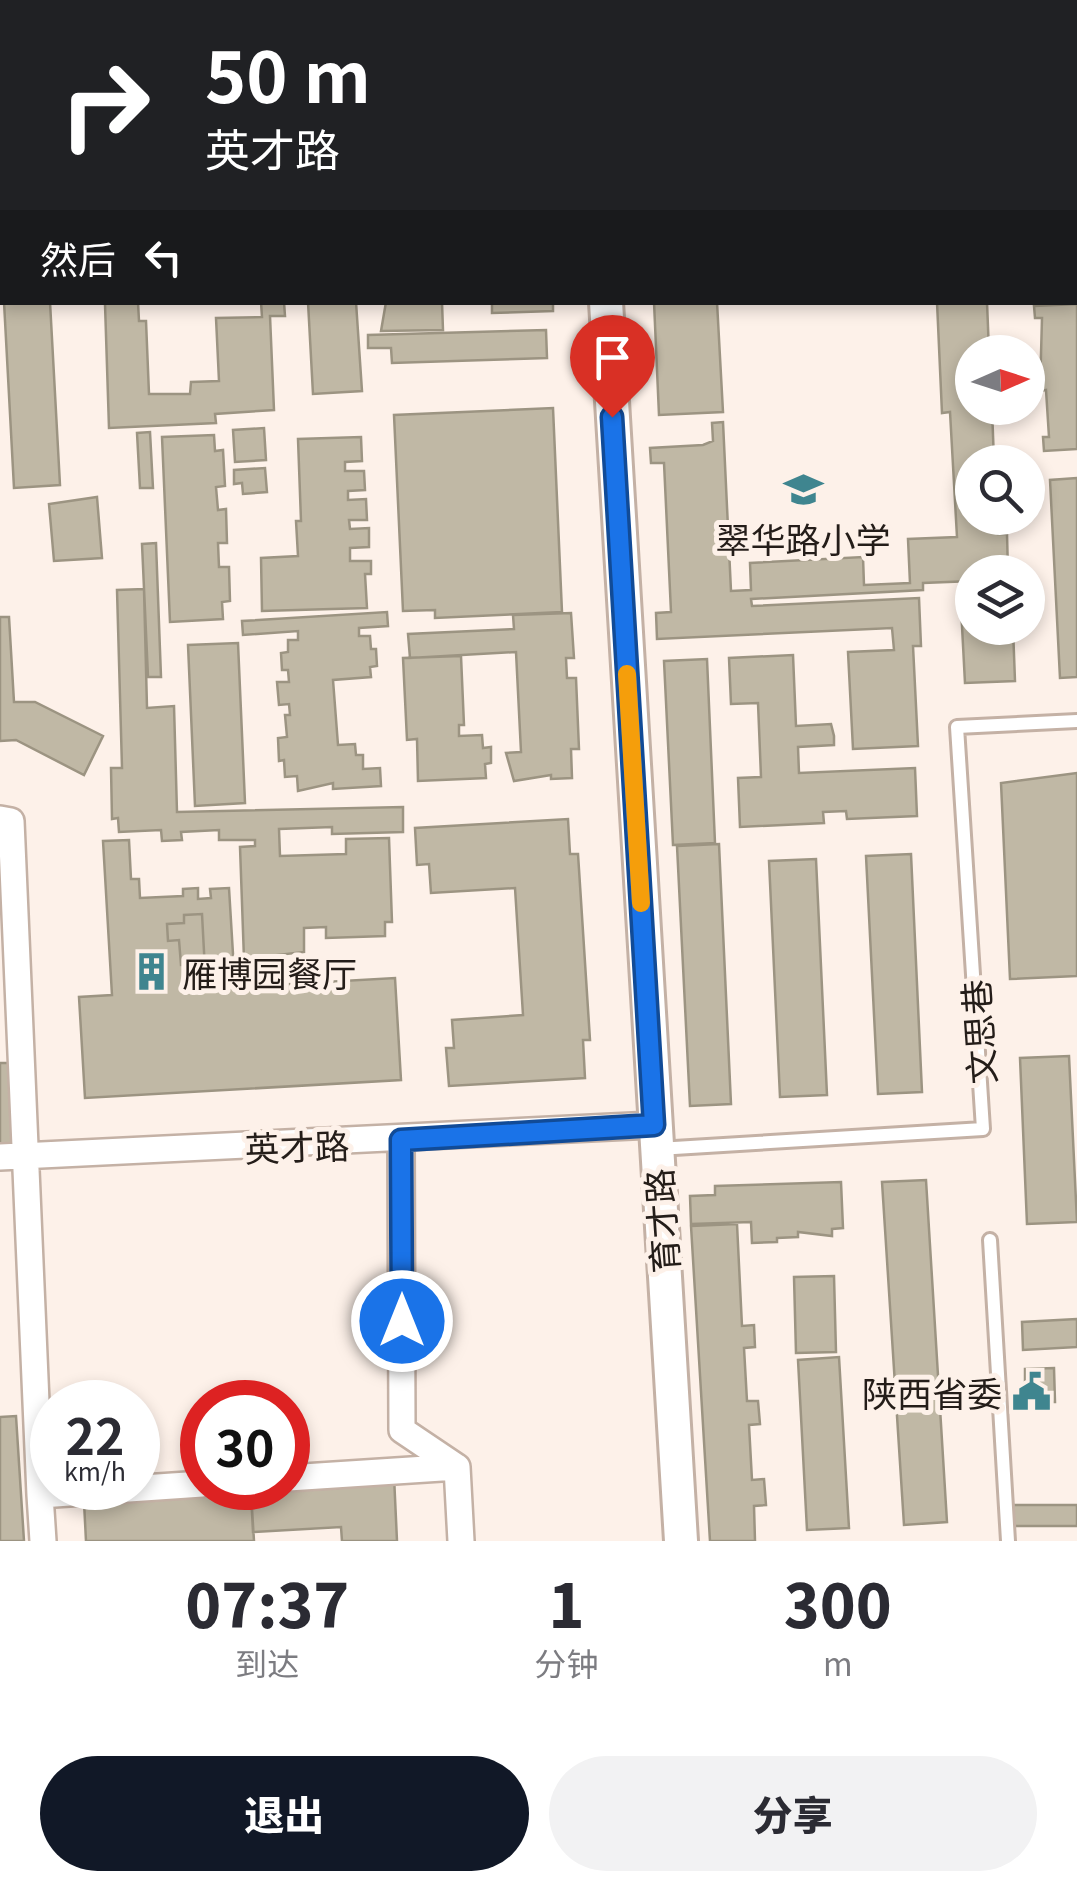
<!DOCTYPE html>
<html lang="zh">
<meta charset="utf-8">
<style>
body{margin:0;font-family:Georgia,"Noto Sans SC",serif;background:#f2f2f3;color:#2b2b33;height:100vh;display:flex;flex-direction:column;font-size:38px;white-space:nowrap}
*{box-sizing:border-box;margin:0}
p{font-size:32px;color:#7c7c81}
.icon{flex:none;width:55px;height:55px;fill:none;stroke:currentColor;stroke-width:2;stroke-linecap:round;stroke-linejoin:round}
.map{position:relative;height:1541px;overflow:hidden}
.drawer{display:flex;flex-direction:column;background:#fff;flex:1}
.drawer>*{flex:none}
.top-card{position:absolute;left:0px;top:0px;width:1078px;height:305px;box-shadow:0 5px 15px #0003;background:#202124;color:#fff;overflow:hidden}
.needle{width:65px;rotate:87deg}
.fabs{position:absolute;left:955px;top:335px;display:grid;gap:20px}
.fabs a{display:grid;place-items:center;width:90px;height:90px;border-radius:50%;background:#fff;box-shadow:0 5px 15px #0003;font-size:50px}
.speed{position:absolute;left:30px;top:1380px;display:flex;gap:20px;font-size:50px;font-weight:700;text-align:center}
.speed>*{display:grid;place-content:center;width:130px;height:130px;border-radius:50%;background:#fff;box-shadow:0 5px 15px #0003;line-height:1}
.speed small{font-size:25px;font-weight:400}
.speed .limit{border:15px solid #d22;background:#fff;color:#111}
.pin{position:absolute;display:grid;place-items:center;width:85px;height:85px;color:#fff;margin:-102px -42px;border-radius:50% 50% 50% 0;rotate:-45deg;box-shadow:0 0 10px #0007}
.pin .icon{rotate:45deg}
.me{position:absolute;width:110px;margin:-55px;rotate:0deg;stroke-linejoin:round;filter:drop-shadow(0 0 8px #0008)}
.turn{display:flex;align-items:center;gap:35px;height:210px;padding:0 40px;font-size:45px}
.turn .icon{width:130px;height:130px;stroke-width:2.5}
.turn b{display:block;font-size:70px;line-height:85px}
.then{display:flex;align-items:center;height:95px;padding:0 40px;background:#0003;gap:20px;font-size:38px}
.eta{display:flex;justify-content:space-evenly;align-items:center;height:170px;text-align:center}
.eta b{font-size:60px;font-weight:800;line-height:70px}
.action{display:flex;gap:20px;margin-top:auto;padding:20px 40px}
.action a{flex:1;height:115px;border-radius:60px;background:#111827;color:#fff;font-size:40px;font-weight:800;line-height:115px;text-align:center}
.action a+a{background:#f2f2f3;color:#2b2b33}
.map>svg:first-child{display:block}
.building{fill:#c0b8a5;stroke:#9c9482;stroke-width:2.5;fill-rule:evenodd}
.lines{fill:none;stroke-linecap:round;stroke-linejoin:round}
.service-casing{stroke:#c4b1a5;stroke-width:18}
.minor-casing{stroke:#c4b1a5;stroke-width:30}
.tertiary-casing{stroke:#c4b1a5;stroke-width:38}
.secondary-casing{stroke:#c4b1a5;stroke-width:42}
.path{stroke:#89807a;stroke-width:5;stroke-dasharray:10 5;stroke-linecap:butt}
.service{stroke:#fff;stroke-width:12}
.minor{stroke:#fff;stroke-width:25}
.tertiary{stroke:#fff;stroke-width:32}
.secondary{stroke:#fff;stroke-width:38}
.route-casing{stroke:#114b97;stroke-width:25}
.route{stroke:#1a73e8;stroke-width:18}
.slow{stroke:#f59e0b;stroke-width:18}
.labels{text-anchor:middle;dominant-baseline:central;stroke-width:10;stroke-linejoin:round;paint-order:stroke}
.poi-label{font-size:35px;fill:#241d19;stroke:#fdf1e9}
.street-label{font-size:35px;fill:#241d19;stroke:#fdf1e9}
</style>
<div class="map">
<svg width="1077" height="1541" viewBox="0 0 1077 1541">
<rect width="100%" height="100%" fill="#fdf1e9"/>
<!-- building -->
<path class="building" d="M 171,0 L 345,0 L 345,2 L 171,2 Z
M 4,302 L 50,302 L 60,485 L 14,488 Z
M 121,302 L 138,302 L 139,321 L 146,321 L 149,394 L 190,394 L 191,382 L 219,381 L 216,318 L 262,317 L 261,302 L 284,302 L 285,316 L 270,316 L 274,410 L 215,414 L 216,423 L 109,428 L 105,304 Z
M 308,302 L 356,302 L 362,391 L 313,394 Z
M 386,302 L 442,302 L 443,330 L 381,331 Z
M 492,302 L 553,302 L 553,311 L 492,313 Z
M 654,302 L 717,302 L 723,412 L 659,415 Z
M 937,302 L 987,302 L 989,352 L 972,352 L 972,408 L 992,408 L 994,462 L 972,462 L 972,518 L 997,518 L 998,534 L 1007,534 L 1008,572 L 972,572 L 972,581 L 923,583 L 923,590 L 751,599 L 752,606 L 919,598 L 921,646 L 913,646 L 918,746 L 853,749 L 848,652 L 894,650 L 892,628 L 657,639 L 656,613 L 671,612 L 664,463 L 651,463 L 650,448 L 703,445 L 713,441 L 712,423 L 723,422 L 731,591 L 751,590 L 750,563 L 863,557 L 864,585 L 910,583 L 908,539 L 957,537 L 950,412 L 942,413 Z
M 1077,304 L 1077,449 L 1044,451 L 1043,437 L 1049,437 L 1046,390 L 1040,391 L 1042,318 L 1035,318 L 1034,306 Z
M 546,330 L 547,358 L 392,363 L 391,348 L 368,348 L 368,335 Z
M 553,408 L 562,612 L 435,618 L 435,610 L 403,611 L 394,415 Z
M 264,428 L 266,460 L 235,462 L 233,430 Z
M 150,432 L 153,488 L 140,488 L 137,433 Z
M 214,435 L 215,451 L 223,450 L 225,486 L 216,487 L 218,510 L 226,509 L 227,543 L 218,543 L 219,567 L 229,567 L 230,601 L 222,602 L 223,619 L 170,622 L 162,437 Z
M 361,437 L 362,461 L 345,462 L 345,471 L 364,471 L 365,490 L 348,491 L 348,500 L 366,499 L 367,520 L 349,520 L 350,529 L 369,528 L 369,547 L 350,548 L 350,561 L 371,561 L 371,574 L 365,574 L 367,608 L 262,611 L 261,558 L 298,556 L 296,521 L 301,521 L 298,439 Z
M 265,468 L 267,492 L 243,494 L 242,483 L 234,484 L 234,470 Z
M 1077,478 L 1077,677 L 1060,678 L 1050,480 Z
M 97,497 L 102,558 L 54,561 L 49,504 Z
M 156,543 L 161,677 L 148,677 L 142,544 Z
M 144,589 L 147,708 L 174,706 L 177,812 L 403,807 L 403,832 L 332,834 L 332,827 L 279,829 L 280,856 L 346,854 L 346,839 L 389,838 L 392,922 L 385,922 L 385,936 L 326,938 L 326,927 L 304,928 L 304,952 L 244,959 L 240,847 L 255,846 L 255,840 L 219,840 L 219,830 L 181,832 L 182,840 L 162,841 L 161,830 L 119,832 L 118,818 L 112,819 L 111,768 L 122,768 L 117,590 Z
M 961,607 L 972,607 L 972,628 L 1013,628 L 1015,681 L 965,683 Z
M 387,612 L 388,626 L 359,628 L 359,636 L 370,636 L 371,649 L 376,649 L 377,666 L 370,667 L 371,677 L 333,680 L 338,745 L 355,744 L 356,755 L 363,755 L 363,769 L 380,768 L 381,786 L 333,789 L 333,783 L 298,791 L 297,776 L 285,777 L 284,760 L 279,761 L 278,738 L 287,737 L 285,715 L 290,715 L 289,704 L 279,705 L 277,682 L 289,682 L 288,670 L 282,670 L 281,653 L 288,652 L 288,640 L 298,640 L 298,631 L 243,635 L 242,621 Z
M 571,613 L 574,658 L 566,658 L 567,678 L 576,678 L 579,749 L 571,749 L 572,778 L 551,779 L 551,775 L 514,781 L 506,753 L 521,752 L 516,652 L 410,658 L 408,634 L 514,629 L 513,615 Z
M 0,617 L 9,617 L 14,702 L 35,702 L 103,736 L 84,775 L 16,740 L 0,741 Z
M 238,643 L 245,803 L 195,806 L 188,645 Z
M 793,655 L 796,726 L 831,724 L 834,736 L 834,745 L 798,747 L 799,773 L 915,768 L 917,816 L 847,819 L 846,811 L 823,812 L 824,823 L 740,827 L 738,778 L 761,777 L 758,703 L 731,704 L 729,658 Z
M 461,656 L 464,725 L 459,725 L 459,736 L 482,735 L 483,748 L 491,747 L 491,763 L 485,764 L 486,778 L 418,781 L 417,739 L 407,740 L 403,658 Z
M 707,659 L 715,843 L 673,845 L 664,661 Z
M 1077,773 L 1077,976 L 1010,979 L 1001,783 Z
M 568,819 L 570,854 L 578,854 L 590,1040 L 583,1040 L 585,1078 L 449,1086 L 446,1048 L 454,1048 L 452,1020 L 523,1015 L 515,888 L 431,893 L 429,864 L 417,865 L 415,828 Z
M 129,840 L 131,879 L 139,879 L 140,898 L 183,896 L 183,889 L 198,888 L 198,899 L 211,898 L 210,889 L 229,888 L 235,987 L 395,978 L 401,1080 L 85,1098 L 79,997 L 112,995 L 103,841 ZM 202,914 L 206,989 L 194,990 L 192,964 L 181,965 L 179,940 L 168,941 L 167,924 L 184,923 L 184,915 Z
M 719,844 L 731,1104 L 690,1106 L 677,846 Z
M 911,854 L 922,1092 L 878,1094 L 866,856 Z
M 816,859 L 827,1095 L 780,1097 L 769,861 Z
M 202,914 L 206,989 L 194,990 L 192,964 L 181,965 L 179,940 L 168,941 L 167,924 L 184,923 L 184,915 Z
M 1069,1056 L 1077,1222 L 1027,1224 L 1020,1058 Z
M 0,1063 L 10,1063 L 14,1143 L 0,1144 Z
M 926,1180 L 947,1522 L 904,1525 L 882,1182 Z
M 841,1182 L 843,1228 L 832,1229 L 832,1236 L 798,1232 L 798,1237 L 777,1238 L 777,1242 L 752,1243 L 751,1222 L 691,1224 L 690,1196 L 715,1195 L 715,1186 Z
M 737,1224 L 742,1326 L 754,1325 L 755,1347 L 744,1348 L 747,1401 L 758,1401 L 760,1424 L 749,1425 L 752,1480 L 764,1479 L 766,1505 L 754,1506 L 755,1541 L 710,1541 L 691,1226 Z
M 834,1276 L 836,1352 L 796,1353 L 794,1277 Z
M 1077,1319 L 1077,1347 L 1023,1350 L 1022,1322 Z
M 839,1357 L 849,1528 L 807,1530 L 798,1360 Z
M 1054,1368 L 1055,1402 L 1025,1402 L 1025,1369 Z
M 16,1416 L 24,1541 L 0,1541 L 0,1417 Z
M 394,1476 L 397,1541 L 342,1541 L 341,1527 L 253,1532 L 251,1493 L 338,1488 L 337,1479 Z
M 251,1493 L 254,1541 L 86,1541 L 84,1502 Z
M 1013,1505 L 1077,1505 L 1077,1526 L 1014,1526 Z"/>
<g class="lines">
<defs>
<path id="service" d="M 658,1149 L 983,1129 L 957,727 L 1077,721
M 990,1240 L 1008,1541"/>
<path id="minor" d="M 0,819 L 11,821 L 40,1495
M 0,1157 L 653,1125
M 457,1467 L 461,1541
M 288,1478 L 457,1467 L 402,1430 L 401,1140
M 43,1541 L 40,1495 L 202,1484"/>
<path id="tertiary" d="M 120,0 L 120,2
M 606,302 L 681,1541"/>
<path id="secondary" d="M 1075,28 L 1077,28
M 1075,55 L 1077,55
M 0,77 L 2,77
M 0,107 L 2,107"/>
</defs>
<!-- service casing -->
<use href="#service" class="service-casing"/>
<!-- minor casing -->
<use href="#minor" class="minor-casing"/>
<!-- tertiary casing -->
<use href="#tertiary" class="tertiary-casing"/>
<!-- secondary casing -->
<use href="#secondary" class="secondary-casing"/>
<!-- path -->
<path class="path" d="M 0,40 L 2,40"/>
<!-- service -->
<use href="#service" class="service"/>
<!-- minor -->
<use href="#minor" class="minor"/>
<!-- tertiary -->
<use href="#tertiary" class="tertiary"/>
<!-- secondary -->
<use href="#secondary" class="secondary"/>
</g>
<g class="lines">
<defs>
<path id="route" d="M 402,1321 L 401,1140 L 654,1125 L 612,417"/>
</defs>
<!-- route casing -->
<use href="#route" class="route-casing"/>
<!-- route -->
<use href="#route" class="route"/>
<!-- slow -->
<path class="slow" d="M 627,674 L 641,903"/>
</g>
<!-- icons -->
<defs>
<symbol id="school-bare" viewBox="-9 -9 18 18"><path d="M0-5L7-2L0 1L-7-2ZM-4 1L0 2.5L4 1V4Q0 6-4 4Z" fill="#3f858f" stroke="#fdf1e9" stroke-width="2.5" paint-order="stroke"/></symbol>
<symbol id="building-bare" viewBox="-9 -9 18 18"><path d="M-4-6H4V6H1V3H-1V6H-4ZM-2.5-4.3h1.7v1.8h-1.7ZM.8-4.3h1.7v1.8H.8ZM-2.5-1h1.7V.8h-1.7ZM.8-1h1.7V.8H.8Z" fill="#3f858f" stroke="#fdf1e9" stroke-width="2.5" paint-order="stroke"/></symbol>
<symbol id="civic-bare" viewBox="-9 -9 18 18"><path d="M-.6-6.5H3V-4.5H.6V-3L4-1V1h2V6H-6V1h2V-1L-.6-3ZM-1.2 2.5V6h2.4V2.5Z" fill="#3f858f" stroke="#fdf1e9" stroke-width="2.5" paint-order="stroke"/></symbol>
</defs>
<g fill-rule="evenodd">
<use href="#school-bare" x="776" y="462" width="55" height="55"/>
<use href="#building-bare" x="124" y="944" width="55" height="55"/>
<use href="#civic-bare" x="1004" y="1364" width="55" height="55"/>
</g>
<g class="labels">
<!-- poi labels -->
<g class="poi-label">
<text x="803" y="537">翠华路小学</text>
<text x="182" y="971" text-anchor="start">雁博园餐厅</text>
<text x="1002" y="1391" text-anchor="end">陕西省委</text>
</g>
<!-- street labels -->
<g class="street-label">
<text transform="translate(977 1032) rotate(-94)">文思巷</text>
<text transform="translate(297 1145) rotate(-2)">英才路</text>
<text transform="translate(660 1221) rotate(-94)">育才路</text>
</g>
</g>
</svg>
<div class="fabs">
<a><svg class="needle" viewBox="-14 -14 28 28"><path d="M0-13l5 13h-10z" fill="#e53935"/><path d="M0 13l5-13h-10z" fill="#7c7c81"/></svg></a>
<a><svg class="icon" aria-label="search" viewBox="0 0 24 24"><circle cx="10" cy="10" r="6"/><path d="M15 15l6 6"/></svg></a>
<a><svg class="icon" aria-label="layers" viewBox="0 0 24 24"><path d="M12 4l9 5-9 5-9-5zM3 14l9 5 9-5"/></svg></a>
</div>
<div class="speed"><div>22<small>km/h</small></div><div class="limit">30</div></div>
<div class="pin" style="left:612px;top:417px;background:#d93025"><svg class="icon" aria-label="arrive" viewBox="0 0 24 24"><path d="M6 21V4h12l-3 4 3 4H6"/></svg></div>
<svg class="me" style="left:402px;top:1321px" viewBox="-20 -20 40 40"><circle r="17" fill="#1a73e8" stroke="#fff" stroke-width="3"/><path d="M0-11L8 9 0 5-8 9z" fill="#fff"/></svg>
<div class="top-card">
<div class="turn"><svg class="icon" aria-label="right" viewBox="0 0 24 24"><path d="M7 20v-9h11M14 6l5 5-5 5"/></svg><div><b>50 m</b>英才路</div></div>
<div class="then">然后<svg class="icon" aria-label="left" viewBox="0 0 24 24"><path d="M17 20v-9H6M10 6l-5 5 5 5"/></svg></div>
</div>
</div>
<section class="drawer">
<div class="eta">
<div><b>07:37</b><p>到达</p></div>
<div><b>1</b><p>分钟</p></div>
<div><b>300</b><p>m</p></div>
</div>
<div class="action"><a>退出</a><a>分享</a></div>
</section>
